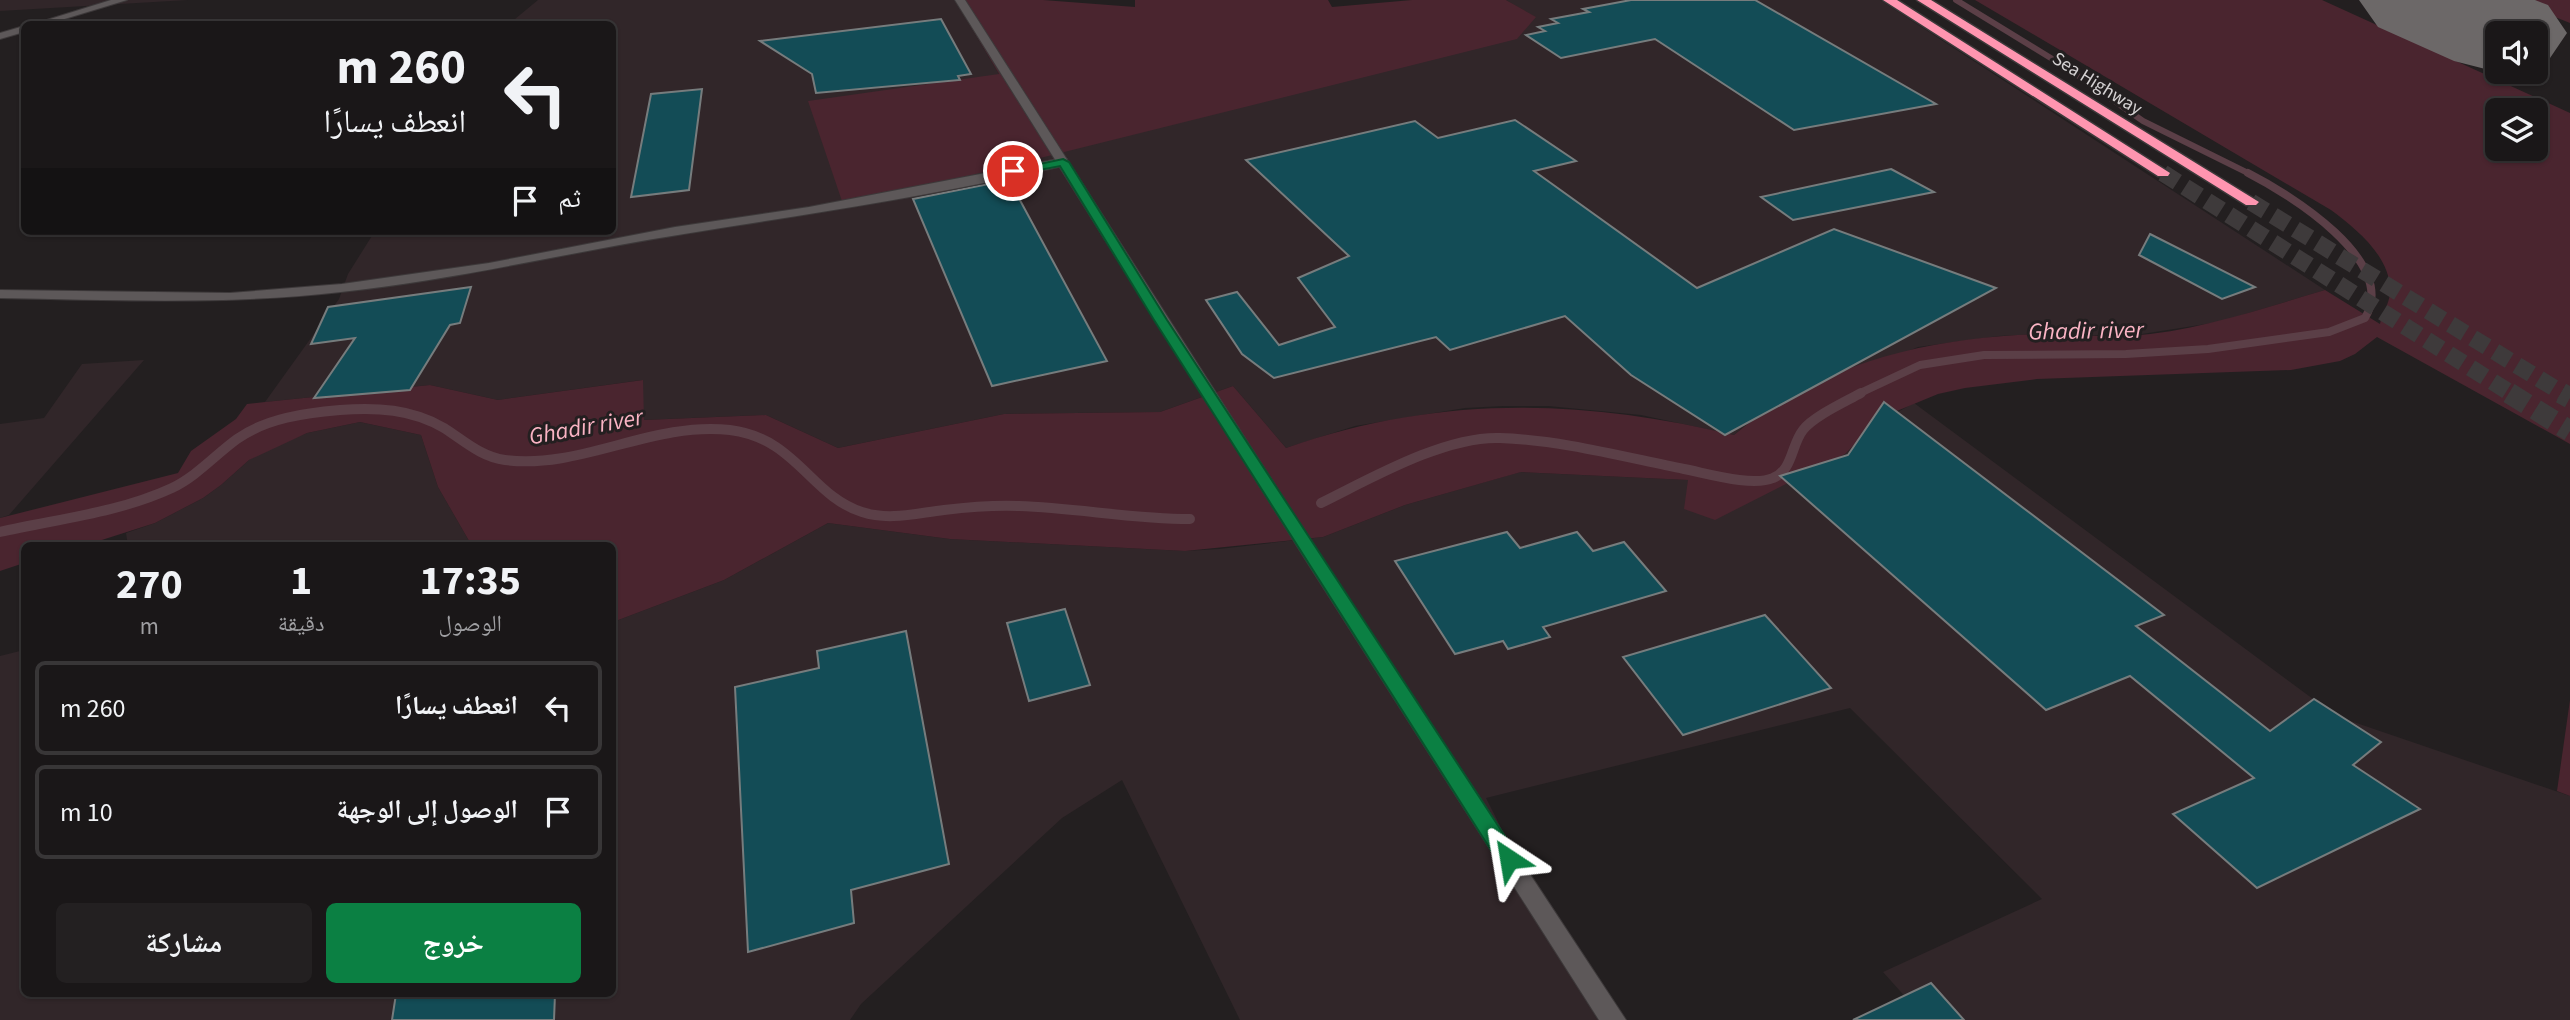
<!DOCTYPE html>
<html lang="ar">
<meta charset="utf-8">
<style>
body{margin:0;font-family:"Source Sans 3","Noto Naskh Arabic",sans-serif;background:#232021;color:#f1f3f6;direction:rtl;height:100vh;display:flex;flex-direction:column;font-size:26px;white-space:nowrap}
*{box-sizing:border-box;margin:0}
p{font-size:23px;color:#9f9fa2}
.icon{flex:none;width:38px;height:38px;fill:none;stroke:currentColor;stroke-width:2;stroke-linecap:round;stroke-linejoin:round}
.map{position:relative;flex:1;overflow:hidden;direction:ltr}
.sheet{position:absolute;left:21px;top:542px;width:595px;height:455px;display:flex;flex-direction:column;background:#1a1718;border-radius:10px;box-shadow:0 2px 5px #0004,0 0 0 2px #383637;direction:rtl}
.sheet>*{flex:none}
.hud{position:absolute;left:21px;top:21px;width:595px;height:214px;border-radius:10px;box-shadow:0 2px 5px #0004,0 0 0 2px #383637;direction:rtl;background:#1a1718;color:#f1f3f6;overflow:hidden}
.buttons{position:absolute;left:2485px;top:21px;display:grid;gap:14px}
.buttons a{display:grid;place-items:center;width:63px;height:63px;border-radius:10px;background:#1a1718;box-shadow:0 2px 5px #0004,0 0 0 2px #383637;font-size:35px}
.pin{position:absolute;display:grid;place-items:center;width:60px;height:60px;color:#fff;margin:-30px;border:4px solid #fff;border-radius:50%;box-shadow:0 2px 7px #0007}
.me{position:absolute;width:77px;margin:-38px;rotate:327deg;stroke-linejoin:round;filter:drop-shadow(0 0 5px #0008)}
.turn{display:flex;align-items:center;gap:24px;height:147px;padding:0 35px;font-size:32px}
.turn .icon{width:91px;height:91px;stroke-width:2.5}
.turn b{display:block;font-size:49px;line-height:60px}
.then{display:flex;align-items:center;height:66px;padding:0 35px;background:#0003;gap:14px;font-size:26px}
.eta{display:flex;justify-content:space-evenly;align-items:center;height:119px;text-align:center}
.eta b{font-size:42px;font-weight:700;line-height:49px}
.primary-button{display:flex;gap:14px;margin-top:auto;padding:14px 35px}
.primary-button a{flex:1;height:80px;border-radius:10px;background:#0b8043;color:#fff;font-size:28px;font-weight:700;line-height:80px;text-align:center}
.primary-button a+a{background:#232021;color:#f1f3f6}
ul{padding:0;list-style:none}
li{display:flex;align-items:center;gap:21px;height:94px;margin:0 14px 10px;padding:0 21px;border:4px solid #383637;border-radius:10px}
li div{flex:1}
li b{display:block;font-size:26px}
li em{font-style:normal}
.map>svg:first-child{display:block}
.built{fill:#312629}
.green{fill:#4a252f;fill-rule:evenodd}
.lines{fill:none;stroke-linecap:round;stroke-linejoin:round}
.stream-far2{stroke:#5b3f47;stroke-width:6}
.stream-far1{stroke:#5b3f47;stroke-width:8}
.stream{stroke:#5b3f47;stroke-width:10}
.runway{fill:#6c6868;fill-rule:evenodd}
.building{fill:#134c56;stroke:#767c7d;stroke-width:2}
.motorway-tunnel-far2{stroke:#3e3a3b;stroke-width:13;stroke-dasharray:13 7;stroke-linecap:butt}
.motorway-tunnel-far1{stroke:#3e3a3b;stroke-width:17;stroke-dasharray:17 9;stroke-linecap:butt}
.motorway-tunnel{stroke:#3e3a3b;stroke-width:21;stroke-dasharray:21 10;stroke-linecap:butt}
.minor-casing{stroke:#3d393a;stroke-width:2}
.tertiary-casing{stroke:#3d393a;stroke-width:2}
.motorway-casing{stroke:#3d393a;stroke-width:3}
.minor{fill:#5d5859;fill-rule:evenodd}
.tertiary{fill:#5d5859;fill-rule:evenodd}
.motorway{fill:#ff95b0;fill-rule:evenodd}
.route{fill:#0b8043;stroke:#07532c;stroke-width:2}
.labels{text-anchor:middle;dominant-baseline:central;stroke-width:6;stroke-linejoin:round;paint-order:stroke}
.far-street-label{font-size:19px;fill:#d4d1d2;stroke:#231f20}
.water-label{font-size:24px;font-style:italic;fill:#fab4c4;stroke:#231f20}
</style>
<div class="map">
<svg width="2570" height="1020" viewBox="0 0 2570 1020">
<rect width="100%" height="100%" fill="#231f20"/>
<!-- built -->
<path class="built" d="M 0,0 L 188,0 L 0,11 Z
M 538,0 L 955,0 L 999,74 L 1535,17 L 1506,0 L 1880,0 L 2325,290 L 2219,322 L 2129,336 L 2042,334 L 1999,336 L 1918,347 L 1758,414 L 1734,435 L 1641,415 L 1548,406 L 1503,406 L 1465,408 L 1355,426 L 1286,448 L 1233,386 L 1160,412 L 1004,414 L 838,448 L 766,415 L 643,420 L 642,380 L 498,400 L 430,385 L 265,402 L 339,299 L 348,274 L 375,231 L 612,231 L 612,24 L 509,24 Z
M 144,360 L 9,515 L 0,518 L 0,424 L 44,418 L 82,364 Z
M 1914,403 L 2336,716 L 2570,796 L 2570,1020 L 1926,1020 L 1883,972 L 2042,899 L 1850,708 L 1486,798 L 1598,1020 L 1240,1020 L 1122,780 L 1062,818 L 861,1004 L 850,1020 L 0,1020 L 0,656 L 24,650 L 24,994 L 612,994 L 613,622 L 724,580 L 828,523 L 950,539 L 1185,551 L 1219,549 L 1323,537 L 1405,505 L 1520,472 L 1689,480 L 1845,454 L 1874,425 Z
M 360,422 L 421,435 L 438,487 L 472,546 L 128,546 L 126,533 L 155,523 L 203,498 L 221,485 L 249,460 L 268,449 L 307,433 Z"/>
<!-- green -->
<path class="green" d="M 955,0 L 1043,0 L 1135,7 L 1135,0 L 1328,0 L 1332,7 L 1412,0 L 1506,0 L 1536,17 L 1517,39 L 844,207 L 808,101 L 999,74 Z
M 1975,0 L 2322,0 L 2570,113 L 2570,444 L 2377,337 L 2355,354 L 2340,361 L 2291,370 L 2037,379 L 1965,388 L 1938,394 L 1892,413 L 1874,425 L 1845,454 L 1715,520 L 1684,509 L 1688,480 L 1521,472 L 1405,505 L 1323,537 L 1185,551 L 950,539 L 828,523 L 724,580 L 613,622 L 612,546 L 472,546 L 438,487 L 421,435 L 360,422 L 307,433 L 249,460 L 221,485 L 203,498 L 155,523 L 83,546 L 24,546 L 24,563 L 0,571 L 0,518 L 178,473 L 191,451 L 236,419 L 247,404 L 265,402 L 430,385 L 498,400 L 643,380 L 644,420 L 766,415 L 838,448 L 1004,414 L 1160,412 L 1233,386 L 1286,448 C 1436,395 1581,398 1734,435 C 1818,363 1931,337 2040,334 C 2070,333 2100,338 2130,336 C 2197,331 2261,309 2325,290 L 2380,324 C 2382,313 2389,305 2390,293 C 2392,257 2356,229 2331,210 ZM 2497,110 L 2536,110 L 2536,149 L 2497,149 Z
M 2513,0 L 2570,0 L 2570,23 Z
M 2570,700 L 2570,796 L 2557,791 Z"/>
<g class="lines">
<!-- stream-far2 -->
<path class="stream-far2" d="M 1956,0 L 2067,68 L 2143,121 L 2252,175"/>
<!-- stream-far1 -->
<path class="stream-far1" d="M 1858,394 L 1920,365 L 1984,355 L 2126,354 L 2208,349 L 2329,332 L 2365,318 C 2399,261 2289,194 2248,173"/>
<!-- stream -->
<path class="stream" d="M 1321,503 C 1370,479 1444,436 1500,438 C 1561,440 1624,457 1684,469 C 1706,473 1752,487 1773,478 C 1793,470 1791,445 1803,430 C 1814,416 1845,402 1861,393
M 0,532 C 57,519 118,513 172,488 C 197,476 215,455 237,439 C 267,418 305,413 340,410 C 376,407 412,409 444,428 C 463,440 481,457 505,460 C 580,470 653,421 730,430 C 796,438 811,496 862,512 C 889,521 917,513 944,510 C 969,507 994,505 1019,506 C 1077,508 1133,519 1190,519"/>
<!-- runway -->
<path class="runway" d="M 2359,0 L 2535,0 L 2548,5 L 2567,33 L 2548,61 L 2536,64 L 2536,33 L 2497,33 L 2497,72 L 2454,61 L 2378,27 Z"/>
</g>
<!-- building -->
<path class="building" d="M 1631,0 L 1755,0 L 1936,104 L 1794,130 L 1655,39 L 1561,58 L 1526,35 L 1545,31 L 1538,27 L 1558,23 L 1551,19 L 1589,12 L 1583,9 Z
M 941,19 L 971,74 L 958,76 L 960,80 L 816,93 L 812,74 L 760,41 Z
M 702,89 L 689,190 L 631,197 L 651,94 Z
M 1515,120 L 1576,161 L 1534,171 L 1697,288 L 1834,229 L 1996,288 L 1725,435 L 1631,375 L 1565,316 L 1450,350 L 1436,337 L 1274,378 L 1242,354 L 1206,300 L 1237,292 L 1279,345 L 1335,327 L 1298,278 L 1349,256 L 1246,160 L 1415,121 L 1438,138 Z
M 1891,169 L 1934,192 L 1793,220 L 1761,197 Z
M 1009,180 L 1107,361 L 992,386 L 913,199 Z
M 2150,234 L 2255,287 L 2222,299 L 2139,255 Z
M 471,287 L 460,323 L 450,325 L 410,390 L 314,398 L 355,338 L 311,344 L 328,307 Z
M 1884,402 L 2164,615 L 2136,626 L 2270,731 L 2314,699 L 2381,742 L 2353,765 L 2420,809 L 2257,888 L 2173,814 L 2254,778 L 2130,676 L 2046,710 L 1780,476 L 1848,455 Z
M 1507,532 L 1520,548 L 1577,532 L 1593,551 L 1624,542 L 1666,591 L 1543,627 L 1550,637 L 1508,649 L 1503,641 L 1455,654 L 1395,561 Z
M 1065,609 L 1090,685 L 1029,701 L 1007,623 Z
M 1765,615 L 1831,688 L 1683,735 L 1623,657 Z
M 906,631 L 949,864 L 851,890 L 854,923 L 748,952 L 735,687 L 819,668 L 817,651 Z
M 1931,983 L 1964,1020 L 1853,1020 Z
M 396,994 L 555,994 L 554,1020 L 392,1020 Z"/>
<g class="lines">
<!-- motorway-tunnel-far2 -->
<path class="motorway-tunnel-far2" d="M 2163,173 L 2166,175"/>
<!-- motorway-tunnel-far1 -->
<path class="motorway-tunnel-far1" d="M 2163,173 L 2512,394
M 2251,202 L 2564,394"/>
<!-- motorway-tunnel -->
<path class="motorway-tunnel" d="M 2509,393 L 2570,431
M 2561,393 L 2570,398"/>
<defs>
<path id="minor" d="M 111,0 L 127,0 L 48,24 L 34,24 Z
M 24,26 L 24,32 L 0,39 L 0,33 Z
M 1063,158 L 1067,159 L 1067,165 C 939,195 808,214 678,235 C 565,253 455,280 341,292 C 228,305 114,300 0,298 L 0,290 L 230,293 L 342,284 L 489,263 L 675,227 L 809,207 Z"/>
<path id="tertiary" d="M 955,0 L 965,0 L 1321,557 L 1626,1020 L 1599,1020 L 1309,565 Z"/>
<path id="motorway" d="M 1883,0 L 1897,0 L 2170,173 L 2168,176 L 2158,176 Z
M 1917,0 L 1931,0 L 2259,202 L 2256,205 L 2246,205 Z"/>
</defs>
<!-- minor casing -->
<use href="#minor" class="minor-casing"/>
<!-- tertiary casing -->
<use href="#tertiary" class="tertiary-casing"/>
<!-- motorway casing -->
<use href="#motorway" class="motorway-casing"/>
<!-- minor -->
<use href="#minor" class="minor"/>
<!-- tertiary -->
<use href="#tertiary" class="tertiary"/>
<!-- motorway -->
<use href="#motorway" class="motorway"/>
</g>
<!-- route -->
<path class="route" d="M 1063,159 L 1069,162 L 1167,320 L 1516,853 L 1519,859 L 1516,866 L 1509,868 L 1501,866 L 1154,320 L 1060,166 L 1013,175 L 1007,171 Z"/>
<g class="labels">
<!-- far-street labels -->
<g class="far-street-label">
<text transform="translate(2097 84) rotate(32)">Sea Highway</text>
</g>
<!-- water labels -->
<g class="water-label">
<text transform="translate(2086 331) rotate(-1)">Ghadir river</text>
<text transform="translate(586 427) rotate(-10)">Ghadir river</text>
</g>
</g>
</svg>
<div class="buttons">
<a><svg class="icon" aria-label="sound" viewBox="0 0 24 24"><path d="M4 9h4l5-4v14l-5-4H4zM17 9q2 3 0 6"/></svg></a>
<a><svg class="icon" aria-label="layers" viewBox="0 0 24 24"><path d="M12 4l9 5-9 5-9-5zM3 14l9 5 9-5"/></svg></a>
</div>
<div class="pin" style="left:1013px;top:171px;background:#d93025"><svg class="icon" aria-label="arrive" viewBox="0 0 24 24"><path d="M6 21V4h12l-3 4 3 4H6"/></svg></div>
<svg class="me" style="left:1509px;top:859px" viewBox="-20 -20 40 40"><path d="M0-17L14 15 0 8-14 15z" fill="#0b8043" stroke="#fff" stroke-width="4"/></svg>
<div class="hud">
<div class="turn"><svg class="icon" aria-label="left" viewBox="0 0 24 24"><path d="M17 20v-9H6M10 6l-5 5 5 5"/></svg><div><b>260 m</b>انعطف يسارًا</div></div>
<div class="then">ثم<svg class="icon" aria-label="arrive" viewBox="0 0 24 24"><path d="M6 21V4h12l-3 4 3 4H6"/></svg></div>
</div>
<section class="sheet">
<div class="eta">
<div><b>17:35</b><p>الوصول</p></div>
<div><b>1</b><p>دقيقة</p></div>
<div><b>270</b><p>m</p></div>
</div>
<ul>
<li><svg class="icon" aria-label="left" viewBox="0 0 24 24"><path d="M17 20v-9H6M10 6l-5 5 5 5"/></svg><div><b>انعطف يسارًا</b></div><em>260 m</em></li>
<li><svg class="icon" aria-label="arrive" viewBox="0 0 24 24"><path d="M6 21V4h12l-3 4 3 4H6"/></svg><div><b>الوصول إلى الوجهة</b></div><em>10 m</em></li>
</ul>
<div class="primary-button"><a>خروج</a><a>مشاركة</a></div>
</section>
</div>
